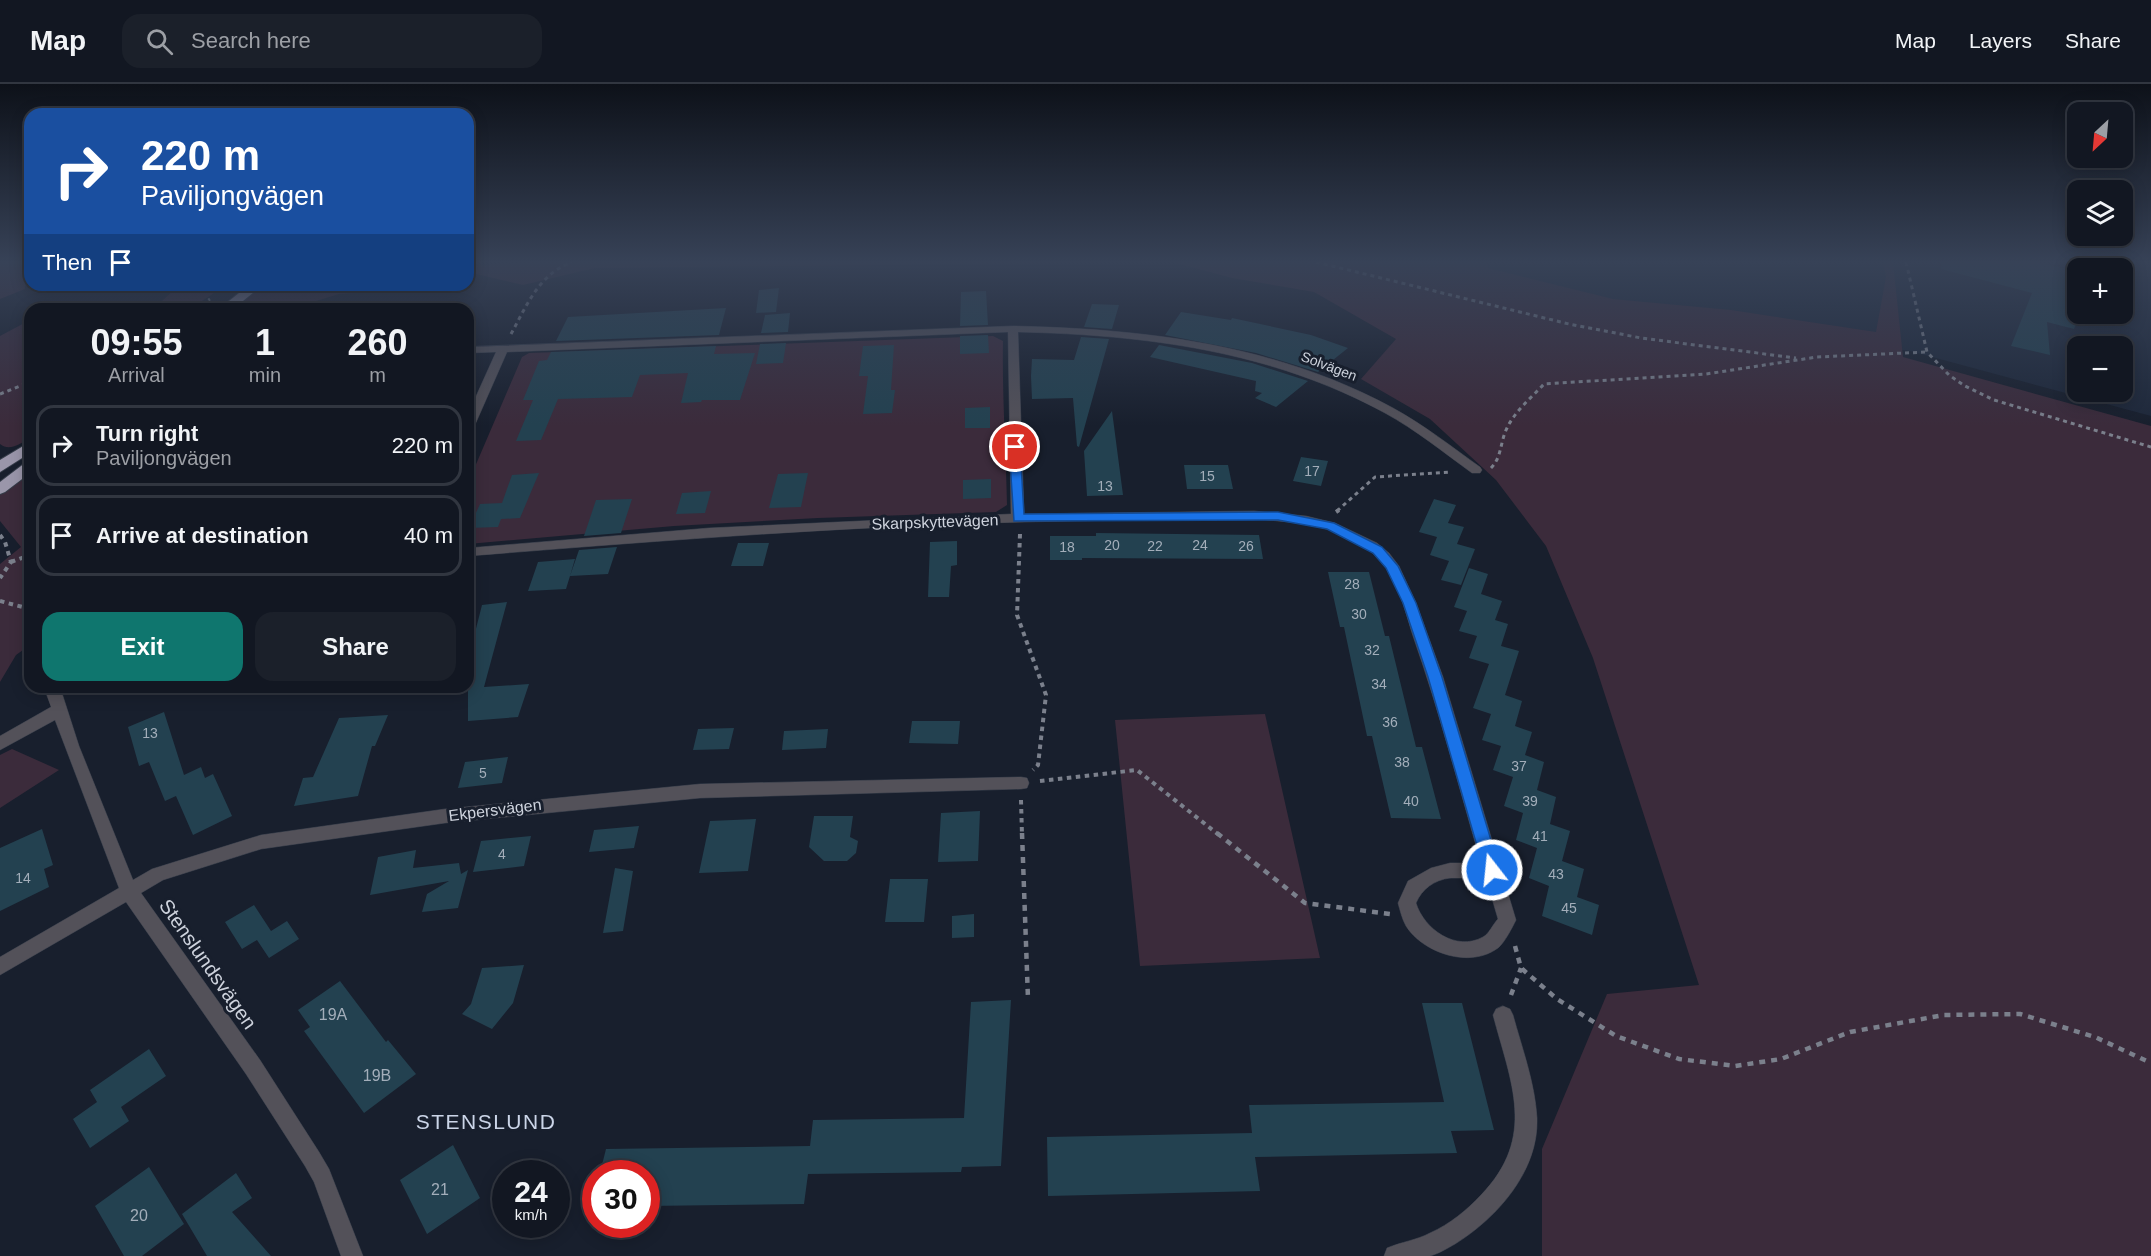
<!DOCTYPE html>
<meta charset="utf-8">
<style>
body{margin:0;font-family:Helvetica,sans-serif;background:#1b202a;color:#f1f3f6;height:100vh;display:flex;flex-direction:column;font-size:22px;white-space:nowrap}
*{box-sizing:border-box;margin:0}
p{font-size:20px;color:#9c9fa5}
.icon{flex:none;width:33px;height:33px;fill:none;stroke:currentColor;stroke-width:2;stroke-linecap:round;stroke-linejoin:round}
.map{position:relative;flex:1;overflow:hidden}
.details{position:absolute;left:24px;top:219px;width:450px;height:390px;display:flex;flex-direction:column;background:#121722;border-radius:18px;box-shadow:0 3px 15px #0003,0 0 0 2px #313640}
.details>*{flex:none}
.hud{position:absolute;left:24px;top:24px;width:450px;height:183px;border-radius:18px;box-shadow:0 3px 15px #0003,0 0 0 2px #313640;background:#1a4fa0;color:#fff;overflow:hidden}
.needle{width:39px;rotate:206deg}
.buttons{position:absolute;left:2067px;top:18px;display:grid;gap:12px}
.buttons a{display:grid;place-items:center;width:66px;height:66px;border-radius:12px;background:#121722;box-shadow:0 3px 15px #0003,0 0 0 2px #313640;font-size:30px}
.speed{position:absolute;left:492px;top:1076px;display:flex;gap:12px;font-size:30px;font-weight:700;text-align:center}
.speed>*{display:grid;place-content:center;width:78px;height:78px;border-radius:50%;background:#121722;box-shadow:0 3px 15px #0003,0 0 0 2px #313640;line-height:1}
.speed small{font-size:15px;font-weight:400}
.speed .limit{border:9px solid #d22;background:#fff;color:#111}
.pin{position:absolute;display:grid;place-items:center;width:51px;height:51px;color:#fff;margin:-26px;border:3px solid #fff;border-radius:50%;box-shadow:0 2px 6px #0007}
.me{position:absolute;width:66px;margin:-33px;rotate:344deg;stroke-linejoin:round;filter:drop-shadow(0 0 4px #0008)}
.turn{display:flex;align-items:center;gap:21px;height:126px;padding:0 18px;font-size:27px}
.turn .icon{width:78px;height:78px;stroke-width:2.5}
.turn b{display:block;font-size:42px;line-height:51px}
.then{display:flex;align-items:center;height:57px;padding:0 18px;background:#0003;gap:12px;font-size:22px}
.eta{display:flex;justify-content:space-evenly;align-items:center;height:102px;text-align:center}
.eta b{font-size:36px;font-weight:600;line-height:42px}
.button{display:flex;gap:12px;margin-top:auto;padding:12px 18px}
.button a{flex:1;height:69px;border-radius:18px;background:#0f766e;color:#fff;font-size:24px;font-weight:600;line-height:69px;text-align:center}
.button a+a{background:#1b202a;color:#f1f3f6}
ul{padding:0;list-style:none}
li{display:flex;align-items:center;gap:18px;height:81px;margin:0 12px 9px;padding:0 6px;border:3px solid #313640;border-radius:18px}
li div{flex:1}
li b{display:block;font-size:22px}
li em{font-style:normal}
header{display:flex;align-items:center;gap:36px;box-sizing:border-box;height:84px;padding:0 30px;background:#121722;border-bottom:2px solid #313640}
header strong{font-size:28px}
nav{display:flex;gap:33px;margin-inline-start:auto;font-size:21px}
.search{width:420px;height:54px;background:#1b202a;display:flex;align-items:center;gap:15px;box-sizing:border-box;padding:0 21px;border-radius:18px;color:#9c9fa5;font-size:22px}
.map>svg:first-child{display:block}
.built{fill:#1e283a;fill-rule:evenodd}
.green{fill:#3b2b3b}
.building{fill:#234150}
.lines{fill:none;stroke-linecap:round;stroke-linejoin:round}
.minor-casing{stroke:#353c49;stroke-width:1}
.highway-casing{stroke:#353c49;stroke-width:2}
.path-far2{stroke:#7b808c;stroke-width:3;stroke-dasharray:4 4;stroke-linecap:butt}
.path-far1{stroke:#7b808c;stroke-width:4;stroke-dasharray:4.5 4.5;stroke-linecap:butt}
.path{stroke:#7b808c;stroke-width:4.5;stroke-dasharray:6 6;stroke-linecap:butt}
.minor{fill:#535159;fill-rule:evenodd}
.highway{fill:#9a96aa;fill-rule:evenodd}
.route{fill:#1a73e8;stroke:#114b97;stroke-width:1.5}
.labels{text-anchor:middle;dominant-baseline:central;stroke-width:6;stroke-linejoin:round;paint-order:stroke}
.far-street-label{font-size:14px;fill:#ced3dd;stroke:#181f2d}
.number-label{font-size:14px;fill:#a3aeba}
.street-label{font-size:16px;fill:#ced3dd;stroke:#181f2d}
.near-number-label{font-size:16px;fill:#a3aeba}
.near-street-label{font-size:20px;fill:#ced3dd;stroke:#181f2d}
.near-neighbourhood-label{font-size:21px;letter-spacing:1.5px;fill:#cbd5e8;stroke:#181f2d}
</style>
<header>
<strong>Map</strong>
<div class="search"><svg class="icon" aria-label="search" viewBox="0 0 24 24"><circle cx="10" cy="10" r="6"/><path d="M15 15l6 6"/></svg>Search here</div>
<nav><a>Map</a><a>Layers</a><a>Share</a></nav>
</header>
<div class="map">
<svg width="2151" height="1172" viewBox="0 0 2151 1172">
<rect width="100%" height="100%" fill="#181f2d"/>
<!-- built -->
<path class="built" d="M 1416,178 L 2151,178 L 2151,332 L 1910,267 L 1607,225 ZM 2078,184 L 2122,184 L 2122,230 L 2078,230 ZM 2078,262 L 2122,262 L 2122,308 L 2078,308 Z"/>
<!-- green -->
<path class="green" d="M 0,178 L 29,178 L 26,181 L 25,205 L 0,215 Z
M 526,178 L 1149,178 L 595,184 L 523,201 L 468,188 L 468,182 Z
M 1172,178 L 1487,178 L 1488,184 L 1613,215 L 1731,226 L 1876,248 L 1886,193 L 1883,178 L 1893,178 L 1903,273 L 2151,342 L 2151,1172 L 1542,1172 L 1542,1065 L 1607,910 L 1699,901 L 1593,574 L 1546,462 L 1496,396 L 1430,335 L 1361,295 L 1396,255 L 1314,208 L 1232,194 Z
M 179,201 L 226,201 L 190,225 L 168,225 L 162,217 Z
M 263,201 L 366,201 L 357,209 L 339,210 L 290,225 L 232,225 Z
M 30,236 L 30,354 C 21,359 10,368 0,360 L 0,252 Z
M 993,252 L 1003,257 C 1002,312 1006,367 1007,421 L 996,428 L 818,434 L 674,442 L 468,460 L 468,399 L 522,273 L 529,269 Z
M 30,377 L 30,561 L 16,571 L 0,598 L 0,480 L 21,463 L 0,437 L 0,400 Z
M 1265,630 L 1320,874 L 1140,882 L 1115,636 Z
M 12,665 L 59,686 L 0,724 L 0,671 Z"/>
<!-- building -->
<path class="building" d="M 1942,178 L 2038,178 L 2078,188 L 2078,235 L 2074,245 L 2047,238 L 2050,271 L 2011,262 L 2032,209 L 1941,185 Z
M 779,204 L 776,228 L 756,229 L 759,206 Z
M 986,207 L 988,241 L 960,242 L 961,208 Z
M 1092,220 L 1119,221 L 1112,245 L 1084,243 Z
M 726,224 L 719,251 L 556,257 L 568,233 Z
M 1181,228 L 1231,236 L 1232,234 L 1311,251 L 1348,264 L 1318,288 L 1256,269 L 1165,251 Z
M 790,229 L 788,248 L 761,249 L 765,231 Z
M 988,251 L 989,269 L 960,270 L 960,252 Z
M 1081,253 L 1109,255 L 1079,363 L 1077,362 L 1073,314 L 1032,315 L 1031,292 L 1032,275 L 1074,276 Z
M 786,259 L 783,279 L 756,280 L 760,260 Z
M 894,261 L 891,306 L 895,306 L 892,329 L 863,330 L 868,292 L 859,292 L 863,262 Z
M 1159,261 L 1252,279 L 1308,297 L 1276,323 L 1255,314 L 1262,309 L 1255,307 L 1256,297 L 1150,273 Z
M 716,262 L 714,270 L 755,269 L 740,316 L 702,316 L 701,318 L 681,319 L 688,289 L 640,291 L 632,313 L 558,315 L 541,356 L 516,357 L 533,316 L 523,316 L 539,277 L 547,276 L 551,268 Z
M 990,323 L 990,344 L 965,344 L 965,324 Z
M 1112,327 L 1123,411 L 1087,412 L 1084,367 Z
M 1301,373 L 1328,377 L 1321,402 L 1293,397 Z
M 1184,381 L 1228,381 L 1233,405 L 1187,405 Z
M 539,389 L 520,434 L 501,435 L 498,443 L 469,444 L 480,420 L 502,419 L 512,391 Z
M 808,389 L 801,423 L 769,424 L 778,390 Z
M 991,395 L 991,414 L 963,415 L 963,396 Z
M 711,407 L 705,429 L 676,430 L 682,409 Z
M 632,415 L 621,449 L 584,452 L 596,416 Z
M 1434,415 L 1456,421 L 1448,439 L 1464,443 L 1457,460 L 1475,465 L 1461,501 L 1441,496 L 1449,477 L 1430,471 L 1437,453 L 1419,448 Z
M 1096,449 L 1259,451 L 1263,475 L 1082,474 L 1082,476 L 1050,476 L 1050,452 L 1096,452 Z
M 957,457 L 957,481 L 951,482 L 949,513 L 928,513 L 930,458 Z
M 738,459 L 769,459 L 763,482 L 731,482 Z
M 617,463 L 608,490 L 570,492 L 566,505 L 528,507 L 538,478 L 575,475 L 570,492 L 579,466 Z
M 1469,484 L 1488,490 L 1481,510 L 1502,517 L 1495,536 L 1508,540 L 1501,562 L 1519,567 L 1505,611 L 1522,617 L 1515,642 L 1532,648 L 1525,671 L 1544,678 L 1537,706 L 1556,713 L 1550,740 L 1570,747 L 1562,777 L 1584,785 L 1577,813 L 1599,821 L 1592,851 L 1542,832 L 1549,802 L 1529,794 L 1537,764 L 1516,756 L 1523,729 L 1504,722 L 1513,693 L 1493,686 L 1501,662 L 1482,656 L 1491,630 L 1473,624 L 1489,580 L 1469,574 L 1477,552 L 1459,547 L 1467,527 L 1454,523 Z
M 1328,488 L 1369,488 L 1385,552 L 1389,552 L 1416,663 L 1422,663 L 1441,735 L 1391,734 L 1372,652 L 1367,652 L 1344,543 L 1340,543 Z
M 507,518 L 484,603 L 529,600 L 518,633 L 468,637 L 468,576 L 482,521 Z
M 164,628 L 184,691 L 201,683 L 205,694 L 213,690 L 232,732 L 193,751 L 176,712 L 165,717 L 149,678 L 139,682 L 128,643 Z
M 388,631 L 375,662 L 372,662 L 358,712 L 294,722 L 303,694 L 313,693 L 339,634 Z
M 912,637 L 960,637 L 958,660 L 909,659 Z
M 734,644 L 729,665 L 693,666 L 698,645 Z
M 828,645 L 826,664 L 782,666 L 784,647 Z
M 508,673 L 502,699 L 458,704 L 465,678 Z
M 980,727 L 978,777 L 938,778 L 941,729 Z
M 814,732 L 853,732 L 850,753 L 858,757 L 856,769 L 847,777 L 824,777 L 809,763 Z
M 756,735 L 748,787 L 699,789 L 710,737 Z
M 639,742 L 634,764 L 589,768 L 594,746 Z
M 42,745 L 53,781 L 44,785 L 49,803 L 0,827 L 0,764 Z
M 531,752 L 524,782 L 473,788 L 481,757 Z
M 416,766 L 413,784 L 459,779 L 461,790 L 468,786 L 458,824 L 422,828 L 427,810 L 449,797 L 370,811 L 378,773 Z
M 615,784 L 633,787 L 623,847 L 603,849 Z
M 890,795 L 928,795 L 924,838 L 885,838 Z
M 254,821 L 271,847 L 287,837 L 299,855 L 269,874 L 257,856 L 242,865 L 225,838 Z
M 974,830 L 974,853 L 952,854 L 952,832 Z
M 524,881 L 513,919 L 492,945 L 462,930 L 471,920 L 482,884 Z
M 340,897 L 386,958 L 388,956 L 416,990 L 364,1029 L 304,947 L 310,943 L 298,926 Z
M 1011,916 L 1001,1082 L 962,1083 L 961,1088 L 808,1090 L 804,1120 L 646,1122 L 646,1089 L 600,1089 L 606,1065 L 810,1062 L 813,1036 L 964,1034 L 971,918 Z
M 1422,919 L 1462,919 L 1494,1046 L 1451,1047 L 1457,1069 L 1255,1073 L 1260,1107 L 1048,1112 L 1047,1053 L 1252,1049 L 1249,1021 L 1444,1018 Z
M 149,965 L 166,992 L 121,1023 L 129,1037 L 90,1064 L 73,1035 L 97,1018 L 90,1006 Z
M 453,1061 L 480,1114 L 427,1150 L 400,1096 Z
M 149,1083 L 184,1140 L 142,1172 L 124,1172 L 95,1122 Z
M 236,1089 L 252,1114 L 232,1128 L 271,1172 L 207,1172 L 182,1130 Z"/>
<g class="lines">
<defs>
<path id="minor" d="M 1013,242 C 1145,245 1275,260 1393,324 C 1424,341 1452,363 1480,383 L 1482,386 L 1480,389 L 1472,389 C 1443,368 1416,346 1385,329 C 1271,267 1147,251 1018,248 L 1024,430 L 1254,427 L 1306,432 L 1335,439 L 1377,459 L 1389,469 L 1399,482 L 1416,519 L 1443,593 L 1516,836 C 1512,844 1505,858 1498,864 C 1470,885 1423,869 1406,842 C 1402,835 1400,826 1398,819 L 1408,797 L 1431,784 L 1450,779 L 1481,779 C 1459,703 1439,626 1413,552 C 1405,527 1397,491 1377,473 C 1359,456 1328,443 1304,440 C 1228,429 1149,436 1073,437 C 871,440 669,456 468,472 L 468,464 L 709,444 L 1011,430 L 1008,248 L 507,268 L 474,343 L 468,347 L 468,330 L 496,268 L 468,269 L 468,263 ZM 1450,794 L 1486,794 L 1498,835 C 1493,840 1489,850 1483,853 C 1456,868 1424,845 1416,819 C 1422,805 1434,796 1450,794 Z
M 44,603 L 60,603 L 79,662 L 133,796 L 152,785 L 261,751 L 445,725 L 700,700 L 1021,693 L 1027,694 L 1029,699 L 1027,704 L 1021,705 L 700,714 L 445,739 L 261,765 L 163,796 L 141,809 L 260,976 L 319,1068 L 329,1085 L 363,1172 L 341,1172 L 314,1098 L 305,1082 L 246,990 L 126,818 L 0,891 L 0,873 L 119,804 L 55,636 L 0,666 L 0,652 L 51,623 Z
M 1503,922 L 1510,925 L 1513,931 C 1522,964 1535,999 1537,1034 C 1539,1087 1497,1134 1455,1160 C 1448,1164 1438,1170 1430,1172 C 1416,1172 1398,1172 1384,1172 L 1387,1164 C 1401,1158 1417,1156 1430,1149 C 1450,1140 1467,1126 1481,1111 C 1537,1053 1511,999 1493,931 L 1496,925 Z"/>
<path id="highway" d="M 249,201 L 263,201 L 233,225 L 219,225 Z
M 30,358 L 30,369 L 0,388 L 0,376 Z
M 30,377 L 30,389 L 5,408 L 0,410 L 0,398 L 25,379 Z"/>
</defs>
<!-- minor casing -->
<use href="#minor" class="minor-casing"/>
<!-- highway casing -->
<use href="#highway" class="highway-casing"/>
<!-- path-far2 -->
<path class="path-far2" d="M 1316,178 L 1569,240 L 1641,254 L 1796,274
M 1906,178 L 1927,268 L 1949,291 L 1965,302 L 1994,316 L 2151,363
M 195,225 L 210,215
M 511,250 C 527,221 539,190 572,178
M 0,310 L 30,298
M 1491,384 C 1502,373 1500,358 1507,344 C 1515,327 1531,314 1544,300 L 1706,290 L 1817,273 L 1927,268
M 1337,427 L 1375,393 L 1450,388"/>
<!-- path-far1 -->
<path class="path-far1" d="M 1336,428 L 1339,426
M 1020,450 L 1017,531 L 1046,611 L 1038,681 L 1033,686
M 0,451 L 5,458 L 11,478 L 0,494
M 11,478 L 30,471
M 0,517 L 30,525
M 1040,697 L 1137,686 L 1219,751
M 1021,716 L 1022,751"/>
<!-- path -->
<path class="path" d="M 1022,749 L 1028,915
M 1217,749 L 1305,819 L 1390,830
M 1515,862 L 1521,884 L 1557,915 L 1616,952 L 1679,975 L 1735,982 L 1781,975 L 1850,948 L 1944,931 L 2020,930 L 2095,953 L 2151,979
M 1511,911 L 1521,884"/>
<!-- minor -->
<use href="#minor" class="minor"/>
<!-- highway -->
<use href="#highway" class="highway"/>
</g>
<!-- sky -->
<linearGradient id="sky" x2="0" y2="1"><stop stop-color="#0d1119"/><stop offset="0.52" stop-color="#374257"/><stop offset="1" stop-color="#374257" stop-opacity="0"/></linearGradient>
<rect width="2151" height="342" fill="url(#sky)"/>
<!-- route -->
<path class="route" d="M 1015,360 L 1020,363 L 1024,430 L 1278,428 L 1334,439 L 1382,463 L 1398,482 L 1416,519 L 1442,593 L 1500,786 L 1498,791 L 1492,792 L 1487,791 L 1484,786 L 1428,593 L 1403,519 L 1386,484 L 1373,469 L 1327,445 L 1278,436 L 1014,437 L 1009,363 Z"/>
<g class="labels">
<!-- far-street labels -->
<g class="far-street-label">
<text transform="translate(1329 282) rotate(21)">Solvägen</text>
</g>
<!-- number labels -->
<g class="number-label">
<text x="1312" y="387">17</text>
<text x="1207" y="392">15</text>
<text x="1105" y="402">13</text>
<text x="1112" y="461">20</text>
<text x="1200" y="461">24</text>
<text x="1155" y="462">22</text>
<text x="1246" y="462">26</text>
<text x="1067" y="463">18</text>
<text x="1352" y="500">28</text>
<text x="1359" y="530">30</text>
<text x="1372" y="566">32</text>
<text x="1379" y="600">34</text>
<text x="1390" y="638">36</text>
<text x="150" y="649">13</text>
<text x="1402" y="678">38</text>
<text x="1519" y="682">37</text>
<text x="483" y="689">5</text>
<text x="1411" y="717">40</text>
<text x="1530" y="717">39</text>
<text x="1540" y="752">41</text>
<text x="502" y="770">4</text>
<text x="1556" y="790">43</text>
<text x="23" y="794">14</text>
<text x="1569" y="824">45</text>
</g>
<!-- street labels -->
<g class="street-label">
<text transform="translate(935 438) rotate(-2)">Skarpskyttevägen</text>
<text transform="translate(495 726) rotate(-7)">Ekpersvägen</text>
</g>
<!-- near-number labels -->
<g class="near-number-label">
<text x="333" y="930">19A</text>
<text x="377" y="991">19B</text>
<text x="440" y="1105">21</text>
<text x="139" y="1131">20</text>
</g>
<!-- near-street labels -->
<g class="near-street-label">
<text transform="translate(208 880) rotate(55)">Stenslundsvägen</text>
</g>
<!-- near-neighbourhood labels -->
<g class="near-neighbourhood-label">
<text x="486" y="1037">STENSLUND</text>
</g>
</g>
</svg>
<div class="buttons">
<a><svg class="needle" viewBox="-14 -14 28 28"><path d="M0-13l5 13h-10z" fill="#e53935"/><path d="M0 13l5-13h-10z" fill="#9c9fa5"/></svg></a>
<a><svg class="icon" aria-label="layers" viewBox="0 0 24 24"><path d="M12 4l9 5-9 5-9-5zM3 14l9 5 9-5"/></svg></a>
<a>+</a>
<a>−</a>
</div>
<div class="speed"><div>24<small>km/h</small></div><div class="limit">30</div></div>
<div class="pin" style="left:1015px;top:363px;background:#d93025"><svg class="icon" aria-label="arrive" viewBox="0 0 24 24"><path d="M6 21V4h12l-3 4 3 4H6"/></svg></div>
<svg class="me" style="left:1492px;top:786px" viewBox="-20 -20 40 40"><circle r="17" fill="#1a73e8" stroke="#fff" stroke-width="3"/><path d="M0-11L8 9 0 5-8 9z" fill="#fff"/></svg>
<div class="hud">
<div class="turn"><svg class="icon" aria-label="right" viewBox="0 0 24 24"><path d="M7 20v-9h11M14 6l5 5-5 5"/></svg><div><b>220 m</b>Paviljongvägen</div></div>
<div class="then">Then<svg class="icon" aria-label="arrive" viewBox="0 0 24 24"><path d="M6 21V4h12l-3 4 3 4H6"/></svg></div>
</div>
<section class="details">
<div class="eta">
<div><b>09:55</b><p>Arrival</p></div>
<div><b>1</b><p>min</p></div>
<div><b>260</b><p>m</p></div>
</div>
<ul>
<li><svg class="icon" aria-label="right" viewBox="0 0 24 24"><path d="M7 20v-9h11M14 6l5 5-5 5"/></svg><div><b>Turn right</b><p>Paviljongvägen</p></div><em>220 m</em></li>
<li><svg class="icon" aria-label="arrive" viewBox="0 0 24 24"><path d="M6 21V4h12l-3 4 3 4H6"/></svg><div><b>Arrive at destination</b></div><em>40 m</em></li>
</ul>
<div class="button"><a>Exit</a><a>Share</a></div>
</section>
</div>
